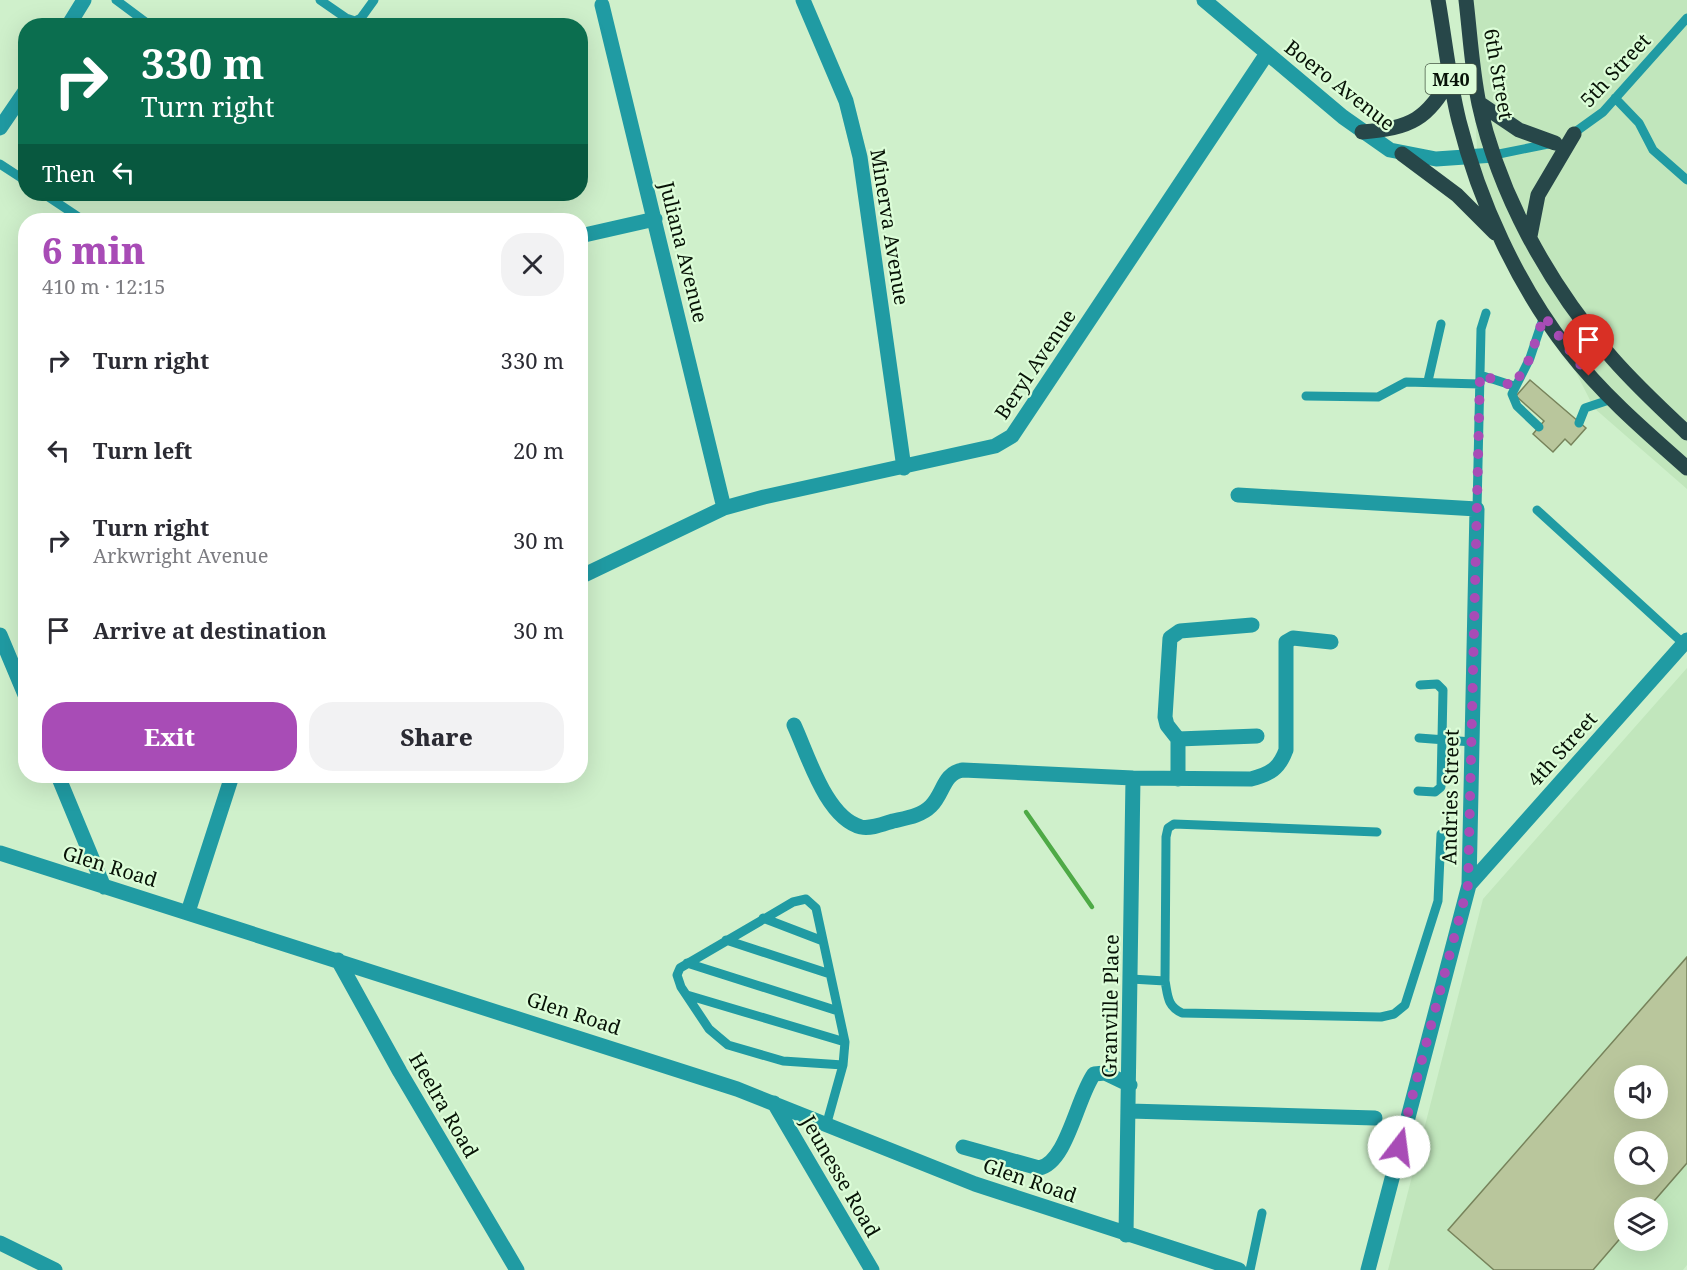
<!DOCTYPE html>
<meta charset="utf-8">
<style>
body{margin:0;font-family:"Noto Serif",serif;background:#f2f2f3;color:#2b2b33;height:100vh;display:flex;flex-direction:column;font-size:22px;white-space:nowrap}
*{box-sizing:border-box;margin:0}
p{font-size:20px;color:#7c7c81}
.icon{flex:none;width:33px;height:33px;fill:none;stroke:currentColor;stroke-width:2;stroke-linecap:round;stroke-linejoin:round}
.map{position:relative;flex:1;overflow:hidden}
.drawer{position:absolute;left:18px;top:213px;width:570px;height:570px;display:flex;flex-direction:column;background:#fff;border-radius:24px;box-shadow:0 6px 24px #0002}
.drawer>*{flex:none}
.banner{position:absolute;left:18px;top:18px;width:570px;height:183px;border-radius:24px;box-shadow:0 6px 24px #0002;background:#0b6e4f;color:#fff;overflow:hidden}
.buttons{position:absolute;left:1614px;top:1065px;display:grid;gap:12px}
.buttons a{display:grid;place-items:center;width:54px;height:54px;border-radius:50%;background:#fff;box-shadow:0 6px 24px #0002;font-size:30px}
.pin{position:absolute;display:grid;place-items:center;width:51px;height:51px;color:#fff;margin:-62px -26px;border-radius:50% 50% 50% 0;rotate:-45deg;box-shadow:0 0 6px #0007}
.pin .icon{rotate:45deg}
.me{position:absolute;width:66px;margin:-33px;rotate:15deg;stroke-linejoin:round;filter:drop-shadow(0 0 4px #0008)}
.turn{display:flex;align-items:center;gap:21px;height:126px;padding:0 24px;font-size:27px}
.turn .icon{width:78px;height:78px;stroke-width:2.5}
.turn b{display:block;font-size:42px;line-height:51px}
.then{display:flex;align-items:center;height:57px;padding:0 24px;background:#0003;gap:12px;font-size:22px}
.round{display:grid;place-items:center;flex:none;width:63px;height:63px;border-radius:24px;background:#f2f2f3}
.overview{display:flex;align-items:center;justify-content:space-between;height:102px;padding:0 24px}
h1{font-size:36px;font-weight:800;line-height:45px;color:#a84cb6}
.primary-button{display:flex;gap:12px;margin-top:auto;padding:12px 24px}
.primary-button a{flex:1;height:69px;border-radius:24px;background:#a84cb6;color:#fff;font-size:24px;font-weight:800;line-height:69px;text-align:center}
.primary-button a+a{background:#f2f2f3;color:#2b2b33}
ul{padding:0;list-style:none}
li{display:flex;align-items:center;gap:18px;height:90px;padding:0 24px}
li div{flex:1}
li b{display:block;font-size:22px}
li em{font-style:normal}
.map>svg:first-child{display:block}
.built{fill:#c1e6bc;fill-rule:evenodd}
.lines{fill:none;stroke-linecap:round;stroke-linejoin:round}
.stream{stroke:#4eaa46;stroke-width:4.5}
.building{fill:#b9c69c;stroke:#77835b;stroke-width:1.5;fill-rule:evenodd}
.lane{stroke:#209ba3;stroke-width:9}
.street{stroke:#209ba3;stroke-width:15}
.primary{stroke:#274749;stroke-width:15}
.route{stroke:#a84cb6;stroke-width:10;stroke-dasharray:0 18}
.labels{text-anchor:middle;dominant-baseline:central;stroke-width:4.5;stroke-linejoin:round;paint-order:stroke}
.shield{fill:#dcfdd8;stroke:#475845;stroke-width:1.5}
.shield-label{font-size:18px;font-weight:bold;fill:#071206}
.street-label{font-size:20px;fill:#071206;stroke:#dcfdd8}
</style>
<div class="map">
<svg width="1687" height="1270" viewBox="0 0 1687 1270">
<rect width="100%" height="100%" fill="#cff0cb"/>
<!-- built -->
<path class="built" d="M 1468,0 L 1687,0 L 1687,489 L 1594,408 L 1479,181 Z
M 1687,668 L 1687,1265 L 1683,1270 L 1388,1270 L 1483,899 ZM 1624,1076 L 1658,1076 L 1658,1108 L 1624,1108 ZM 1624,1142 L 1658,1142 L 1658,1174 L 1624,1174 ZM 1624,1208 L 1658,1208 L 1658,1240 L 1624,1240 Z"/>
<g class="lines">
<!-- stream -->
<path class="stream" d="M 1026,812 L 1092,907"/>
</g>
<!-- building -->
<path class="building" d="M 1530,380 L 1586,428 L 1571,445 L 1565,439 L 1553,452 L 1533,434 L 1544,421 L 1516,396 Z
M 1687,957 L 1687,1163 L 1648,1208 L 1624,1208 L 1624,1234 L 1593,1270 L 1494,1270 L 1448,1230 ZM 1624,1076 L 1658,1076 L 1658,1108 L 1624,1108 ZM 1624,1142 L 1658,1142 L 1658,1174 L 1624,1174 Z"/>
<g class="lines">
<!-- lane -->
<path class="lane" d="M 116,0 L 151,26
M 320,0 L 346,18 L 355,21 L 361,18 L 374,0
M 1615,98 L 1639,123 L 1653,150 L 1687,180
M 1571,135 L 1603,112 L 1687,18
M 1494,155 L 1553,143
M 0,164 L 26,181
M 44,194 L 83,220
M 1480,375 L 1514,386
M 1428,381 L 1441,324
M 1306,396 L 1378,397 L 1406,382 L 1480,384
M 1579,423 L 1585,408 L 1612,399
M 1539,427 L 1517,406 L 1512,394 L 1530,358 L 1544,316
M 1477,509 L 1481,329 L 1486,313
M 1537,510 L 1684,644
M 1419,738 L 1472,742
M 1418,791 L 1435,792 L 1441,787 L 1443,690 L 1437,684 L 1420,685
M 763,918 L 823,941
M 726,940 L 830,974
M 687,963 L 838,1011
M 1131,979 L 1165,981 L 1166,837 L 1168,828 L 1174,824 L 1377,832
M 1165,981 C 1168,996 1167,1006 1182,1013 L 1381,1017 L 1394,1014 L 1405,1005 L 1438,901 L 1441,834
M 687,995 L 845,1042
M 826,1126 L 843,1065 L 845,1042 L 816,908 L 806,899 L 793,902 L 680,968 L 677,975 L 681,987 L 709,1029 L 728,1045 L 783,1061 L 843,1065
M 1250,1270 L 1262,1213"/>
<!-- street -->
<path class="street" d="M 803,0 L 846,101 L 860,157 L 904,468
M 1204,0 L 1343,117 L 1390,150 L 1436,159 L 1494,155
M 602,5 L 724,508
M 68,26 L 84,0
M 0,128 L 26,90
M 580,236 L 655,219
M 1238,495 L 1477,509 L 1469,885 L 1368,1270
M 580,577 L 724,508 L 764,497 L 995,446 L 1012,436 L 1266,55
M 0,635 L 26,697
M 794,725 C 808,755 826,818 861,827 C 871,829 883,824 893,821 C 906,818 921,816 931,806 C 944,793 943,773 963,770 L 1133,778 L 1251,779 C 1270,774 1279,769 1286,750 L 1286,642 L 1293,638 L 1331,642
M 1178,739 L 1257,736
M 58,776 L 104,887
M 1178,779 L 1178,739 L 1167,725 L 1165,717 L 1170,638 L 1180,631 L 1252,625
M 0,853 L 737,1089 L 975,1184 L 1239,1270
M 1469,885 L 1687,640
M 188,912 L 232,776
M 338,960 L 400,1072 L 517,1270
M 774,1103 L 872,1270
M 1129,1111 L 1375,1118
M 963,1147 L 1039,1168 C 1067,1163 1077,1097 1094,1074 L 1105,1073 L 1130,1085
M 1126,1235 L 1133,778
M 0,1243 L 55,1270"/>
<!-- primary -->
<path class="primary" d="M 1438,0 C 1445,40 1449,81 1459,121 C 1479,201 1517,284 1568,350 C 1602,394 1645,431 1687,468
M 1466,0 C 1470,34 1472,70 1479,104 C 1499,195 1548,282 1607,352 C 1631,381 1660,407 1687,433
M 1479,103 L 1519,130 L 1555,143
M 1362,132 C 1411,128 1427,120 1451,77
M 1402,154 L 1457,195 L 1495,233
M 1530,236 L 1538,195 L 1574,134"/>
</g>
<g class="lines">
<!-- route -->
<path class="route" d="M 1399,1147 L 1468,885 L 1480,375 L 1514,386 L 1530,358 L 1544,316 L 1589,376"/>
</g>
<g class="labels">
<!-- shield labels -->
<rect class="shield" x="1425.5" y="64" width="51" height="30" rx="4.5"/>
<g class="shield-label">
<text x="1451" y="79">M40</text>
</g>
<!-- street labels -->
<g class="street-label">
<text transform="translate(1615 70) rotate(-47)">5th Street</text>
<text transform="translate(1499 74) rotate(80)">6th Street</text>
<text transform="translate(1340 85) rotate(38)">Boero Avenue</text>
<text transform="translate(890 227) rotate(81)">Minerva Avenue</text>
<text transform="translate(684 252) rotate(76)">Juliana Avenue</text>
<text transform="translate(1035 364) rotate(-56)">Beryl Avenue</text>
<text transform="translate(1562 749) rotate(-48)">4th Street</text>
<text transform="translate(1450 797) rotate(-89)">Andries Street</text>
<text transform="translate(110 866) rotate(17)">Glen Road</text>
<text transform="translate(1110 1006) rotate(-89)">Granville Place</text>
<text transform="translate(574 1013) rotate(18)">Glen Road</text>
<text transform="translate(444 1105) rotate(60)">Heelra Road</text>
<text transform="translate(841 1176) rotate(60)">Jeunesse Road</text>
<text transform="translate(1030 1180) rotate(19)">Glen Road</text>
</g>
</g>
</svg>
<div class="buttons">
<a><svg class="icon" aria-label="sound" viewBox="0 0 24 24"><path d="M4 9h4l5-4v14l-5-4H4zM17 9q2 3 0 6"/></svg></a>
<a><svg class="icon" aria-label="search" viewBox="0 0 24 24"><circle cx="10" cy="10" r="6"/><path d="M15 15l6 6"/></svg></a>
<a><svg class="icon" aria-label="layers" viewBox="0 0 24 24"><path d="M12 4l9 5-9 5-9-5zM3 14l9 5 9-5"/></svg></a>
</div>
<div class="pin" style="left:1589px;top:376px;background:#d93025"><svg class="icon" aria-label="arrive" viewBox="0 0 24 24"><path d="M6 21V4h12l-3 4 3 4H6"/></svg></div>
<svg class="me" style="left:1399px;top:1147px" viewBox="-20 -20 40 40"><circle r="19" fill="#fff"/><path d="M0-13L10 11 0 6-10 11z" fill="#a84cb6"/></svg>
<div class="banner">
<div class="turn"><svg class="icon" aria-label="right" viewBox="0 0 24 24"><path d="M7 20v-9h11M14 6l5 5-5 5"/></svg><div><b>330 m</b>Turn right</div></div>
<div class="then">Then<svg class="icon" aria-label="left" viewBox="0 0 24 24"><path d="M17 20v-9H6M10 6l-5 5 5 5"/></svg></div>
</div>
<section class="drawer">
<div class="overview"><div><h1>6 min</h1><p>410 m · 12:15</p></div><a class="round"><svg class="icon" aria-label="close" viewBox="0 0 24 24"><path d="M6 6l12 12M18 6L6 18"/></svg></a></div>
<ul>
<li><svg class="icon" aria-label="right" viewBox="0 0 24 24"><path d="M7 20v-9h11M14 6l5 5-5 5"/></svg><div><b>Turn right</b></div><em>330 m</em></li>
<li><svg class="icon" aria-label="left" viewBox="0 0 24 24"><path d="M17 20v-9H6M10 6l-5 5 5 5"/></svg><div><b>Turn left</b></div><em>20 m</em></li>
<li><svg class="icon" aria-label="right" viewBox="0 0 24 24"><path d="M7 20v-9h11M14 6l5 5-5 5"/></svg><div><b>Turn right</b><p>Arkwright Avenue</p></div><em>30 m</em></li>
<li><svg class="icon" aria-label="arrive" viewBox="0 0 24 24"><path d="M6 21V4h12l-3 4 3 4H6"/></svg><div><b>Arrive at destination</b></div><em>30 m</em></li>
</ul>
<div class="primary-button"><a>Exit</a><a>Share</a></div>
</section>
</div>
